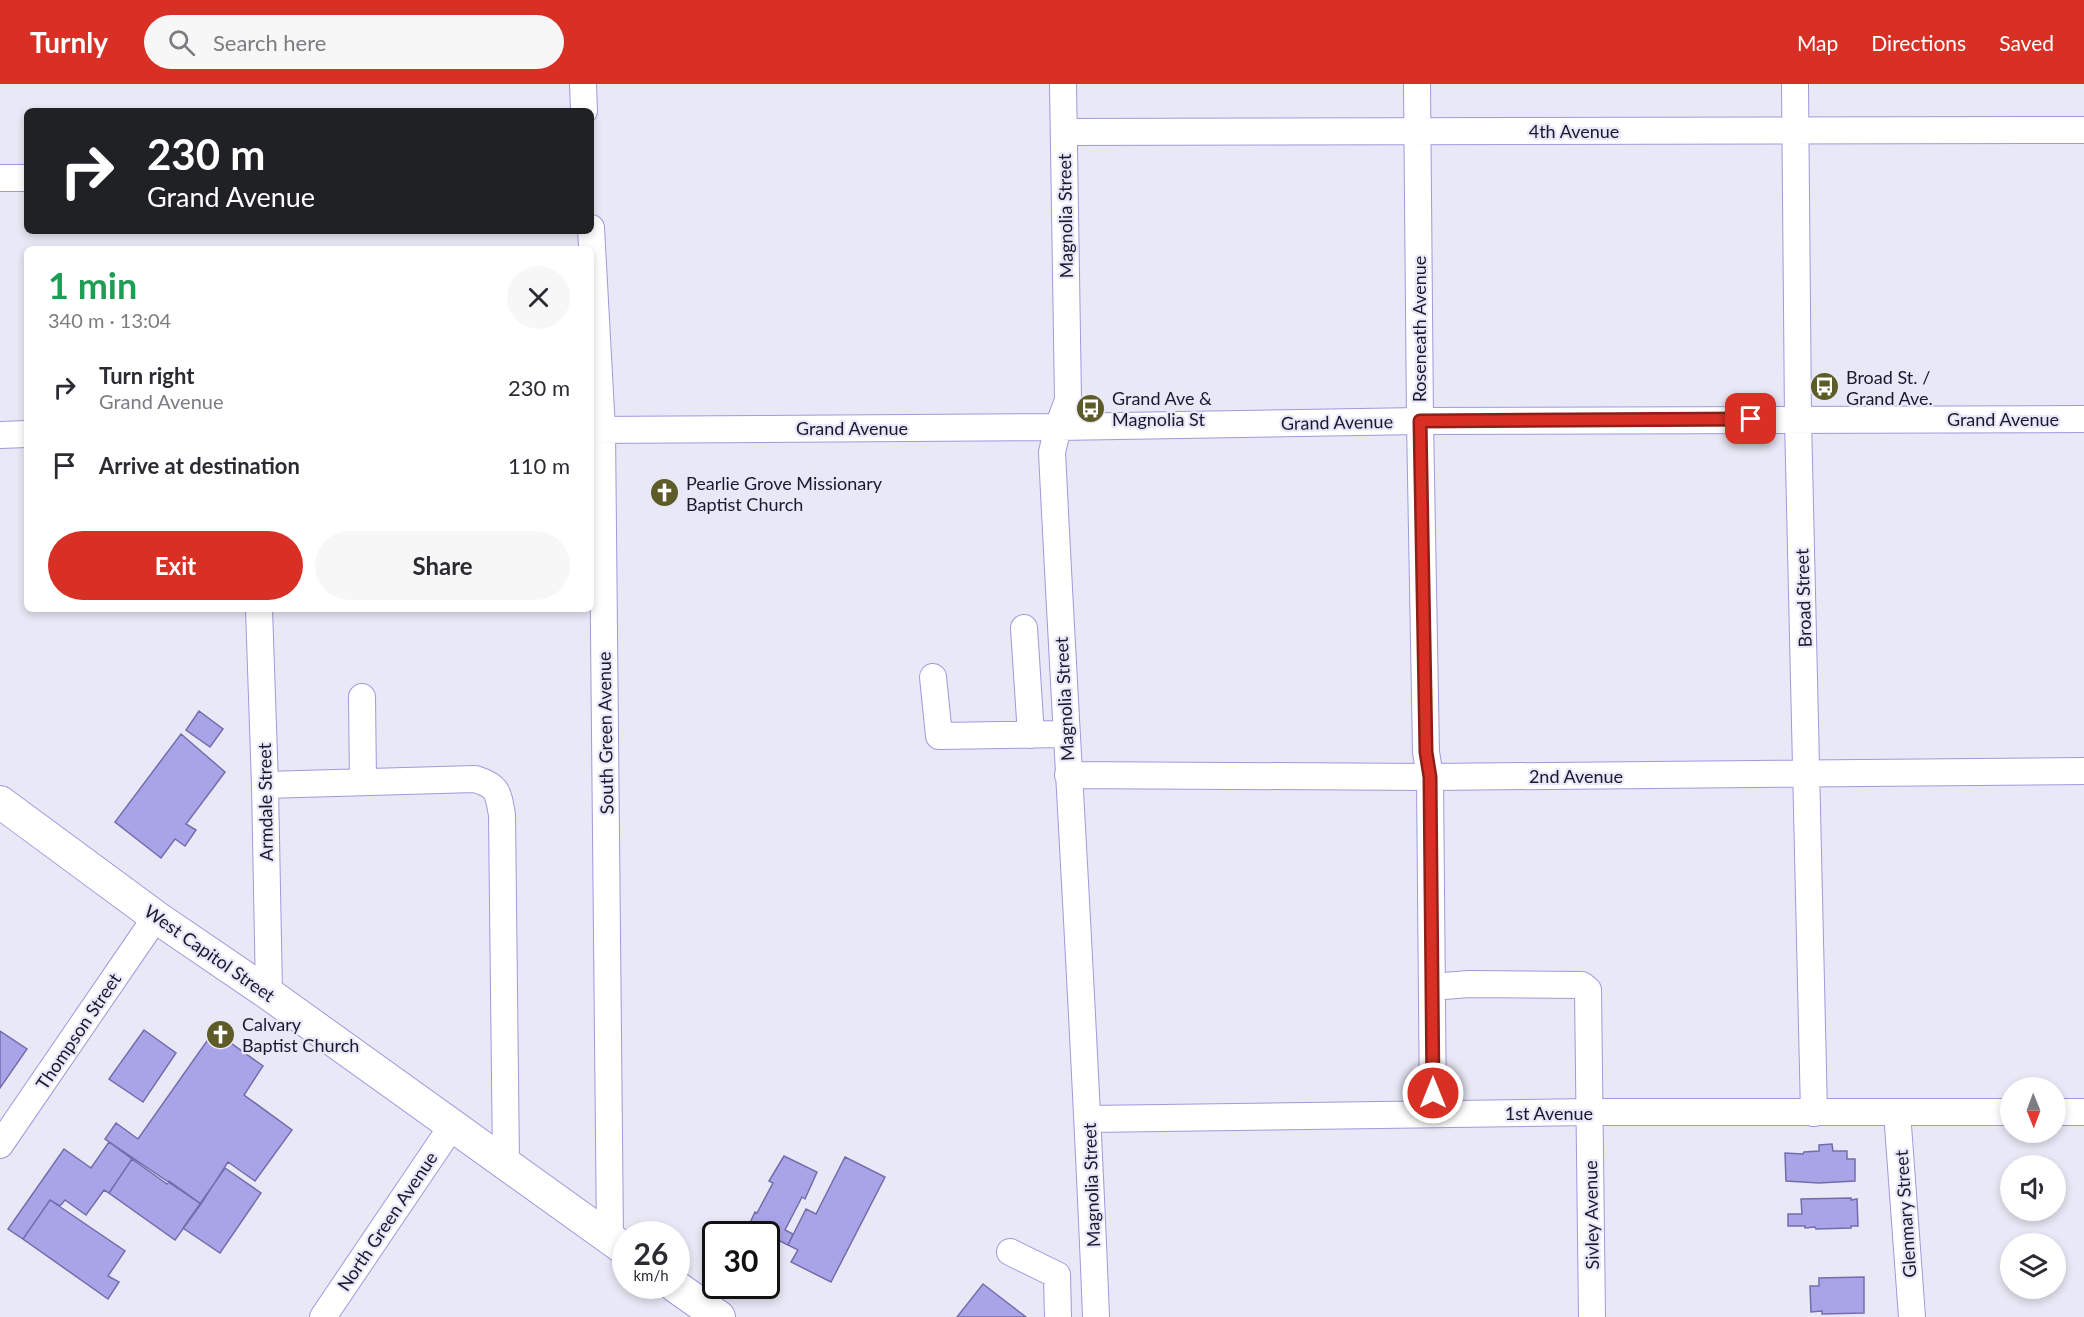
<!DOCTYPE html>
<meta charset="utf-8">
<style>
body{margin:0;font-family:Lato,sans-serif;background:#f7f7f7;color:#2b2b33;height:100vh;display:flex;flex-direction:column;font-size:22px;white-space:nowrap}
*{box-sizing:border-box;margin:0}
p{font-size:20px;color:#7c7c81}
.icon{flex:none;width:33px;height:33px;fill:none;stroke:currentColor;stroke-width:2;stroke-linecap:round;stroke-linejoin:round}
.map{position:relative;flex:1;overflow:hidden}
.panel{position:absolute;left:24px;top:162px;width:570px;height:366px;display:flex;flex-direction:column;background:#fff;border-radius:9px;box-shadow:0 3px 9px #0003}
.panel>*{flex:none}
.top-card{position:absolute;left:24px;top:24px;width:570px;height:126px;border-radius:9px;box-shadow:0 3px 9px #0003;background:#202124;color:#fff;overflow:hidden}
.needle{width:39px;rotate:179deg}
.tools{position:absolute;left:2000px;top:993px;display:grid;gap:12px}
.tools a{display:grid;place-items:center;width:66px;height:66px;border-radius:50%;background:#fff;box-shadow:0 3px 9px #0003;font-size:30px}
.speed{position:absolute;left:612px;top:1137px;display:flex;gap:12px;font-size:30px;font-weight:700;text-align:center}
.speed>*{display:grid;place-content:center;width:78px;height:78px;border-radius:50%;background:#fff;box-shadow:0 3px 9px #0003;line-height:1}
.speed small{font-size:15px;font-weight:400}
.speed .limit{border:3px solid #111;border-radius:9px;background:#fff;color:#111}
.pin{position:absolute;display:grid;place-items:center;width:51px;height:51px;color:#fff;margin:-26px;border-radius:12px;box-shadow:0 3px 9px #0006}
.me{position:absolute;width:66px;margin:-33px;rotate:0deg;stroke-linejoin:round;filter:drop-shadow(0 0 4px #0008)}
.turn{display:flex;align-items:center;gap:21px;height:126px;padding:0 24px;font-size:27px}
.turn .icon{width:78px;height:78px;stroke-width:2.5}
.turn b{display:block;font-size:42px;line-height:51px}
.round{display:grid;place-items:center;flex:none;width:63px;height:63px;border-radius:32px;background:#f7f7f7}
.overview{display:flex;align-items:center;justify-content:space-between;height:102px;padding:0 24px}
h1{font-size:36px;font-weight:700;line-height:45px;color:#1e9e55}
.button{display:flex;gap:12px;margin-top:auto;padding:12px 24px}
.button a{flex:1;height:69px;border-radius:36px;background:#d93025;color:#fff;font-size:24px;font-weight:700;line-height:69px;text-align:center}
.button a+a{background:#f7f7f7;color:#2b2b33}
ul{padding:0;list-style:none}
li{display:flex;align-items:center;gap:18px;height:78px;padding:0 24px}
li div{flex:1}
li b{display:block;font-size:22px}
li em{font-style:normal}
header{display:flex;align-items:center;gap:36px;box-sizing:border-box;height:84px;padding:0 30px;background:#d93025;color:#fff}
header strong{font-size:28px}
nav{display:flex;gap:33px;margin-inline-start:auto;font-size:21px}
.search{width:420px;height:54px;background:#f7f7f7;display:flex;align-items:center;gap:15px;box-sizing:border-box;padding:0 21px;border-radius:33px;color:#7c7c81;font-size:22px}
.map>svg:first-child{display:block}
.building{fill:#a9a4e8;stroke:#736dac;stroke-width:1.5}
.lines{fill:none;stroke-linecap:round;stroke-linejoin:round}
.minor-casing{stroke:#9f9add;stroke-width:28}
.major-casing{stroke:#9f9add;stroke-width:34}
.minor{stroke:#fff;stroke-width:26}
.major{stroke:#fff;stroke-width:32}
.route-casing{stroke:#8d1f18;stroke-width:15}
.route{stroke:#d93025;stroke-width:10}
.labels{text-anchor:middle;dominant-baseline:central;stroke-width:4.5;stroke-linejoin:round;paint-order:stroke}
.street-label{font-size:18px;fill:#1b1832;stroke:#e8e8f6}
.poi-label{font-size:18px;fill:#1b1832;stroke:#e8e8f6;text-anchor:start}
</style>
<header>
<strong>Turnly</strong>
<div class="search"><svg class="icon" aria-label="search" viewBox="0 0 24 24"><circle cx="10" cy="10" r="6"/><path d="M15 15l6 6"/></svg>Search here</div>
<nav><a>Map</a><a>Directions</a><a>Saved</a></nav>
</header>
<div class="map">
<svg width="2084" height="1233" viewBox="0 0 2084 1233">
<rect width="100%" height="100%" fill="#e8e8f6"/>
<!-- building -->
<path class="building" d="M 199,627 L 223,645 L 210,663 L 186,646 Z
M 181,650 L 225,688 L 186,740 L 196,746 L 185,762 L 175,755 L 161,774 L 115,738 Z
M 144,946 L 176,969 L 143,1018 L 109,995 Z
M 0,947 L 27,965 L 0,1004 Z
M 214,947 L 263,982 L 244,1011 L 292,1046 L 255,1097 L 228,1078 L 201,1120 L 105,1055 L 116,1039 L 138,1055 Z
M 109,1058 L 132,1075 L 109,1109 L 104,1106 L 86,1131 L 65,1116 L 60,1122 L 50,1116 L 23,1155 L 8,1145 L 64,1065 L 91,1084 Z
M 1832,1060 L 1833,1067 L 1847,1067 L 1847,1075 L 1855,1075 L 1855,1097 L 1819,1099 L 1786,1097 L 1785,1069 L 1803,1070 L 1804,1068 L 1819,1067 L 1819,1061 Z
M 784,1072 L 817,1088 L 805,1115 L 802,1113 L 785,1146 L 793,1150 L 788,1161 L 778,1156 L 777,1158 L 766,1152 L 766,1150 L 750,1144 L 751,1141 L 749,1141 L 755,1128 L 757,1129 L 773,1099 L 769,1097 Z
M 845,1073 L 885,1093 L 831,1198 L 791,1178 L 798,1166 L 788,1161 L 806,1125 L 816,1130 Z
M 132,1075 L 167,1100 L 169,1097 L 201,1120 L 175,1156 L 109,1109 Z
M 225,1084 L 261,1109 L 220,1169 L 183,1144 Z
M 1851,1114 L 1851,1116 L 1857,1115 L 1858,1142 L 1851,1142 L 1851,1144 L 1816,1145 L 1815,1143 L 1805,1144 L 1805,1142 L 1788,1142 L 1788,1130 L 1802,1130 L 1801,1115 Z
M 50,1116 L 125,1167 L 108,1192 L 119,1198 L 108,1215 L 23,1155 Z
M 1864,1193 L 1864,1229 L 1822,1230 L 1822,1227 L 1811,1228 L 1810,1202 L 1819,1202 L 1819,1194 Z
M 983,1200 L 1026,1233 L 957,1233 Z"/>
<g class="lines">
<defs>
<path id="minor" d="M 583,0 L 584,27
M 1063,0 L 1068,316 L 1058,343 L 1052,368 C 1066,656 1085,944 1096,1233
M 1417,0 L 1420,337 L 1426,668 L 1430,693 L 1433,1030
M 1795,0 L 1798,335 L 1814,1029
M 1064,48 L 2084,46
M 0,94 L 27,94
M 591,144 L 602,346 L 610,1155
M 591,346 L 1058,343 L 1420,337 L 2084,335
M 0,351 L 27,350
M 259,525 L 265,701 L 269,910
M 1024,544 L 1031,651
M 933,593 L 939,652 L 1066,650
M 362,613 L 363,697
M 1068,691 L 1430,693 L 2084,687
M 265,701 L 475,695 C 498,702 498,708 502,731 L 506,1080
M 1432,903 L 1469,900 L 1582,901 L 1588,906 L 1592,1233
M 1897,1028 L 1912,1233
M 2055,1028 L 2084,1028
M 1089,1035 L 1591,1028 L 2010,1028
M 0,1061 L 156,833
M 1010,1168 L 1057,1191 L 1058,1233
M 323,1233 L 452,1042"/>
<path id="major" d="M 0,718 L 156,833 L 269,910 L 626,1166
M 675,1202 L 719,1233"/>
</defs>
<!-- minor casing -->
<use href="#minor" class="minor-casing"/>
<!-- major casing -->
<use href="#major" class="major-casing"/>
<!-- minor -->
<use href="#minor" class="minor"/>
<!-- major -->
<use href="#major" class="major"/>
</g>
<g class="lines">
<defs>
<path id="route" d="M 1433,1009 L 1430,693 L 1426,668 L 1420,337 L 1751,335"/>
</defs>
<!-- route casing -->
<use href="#route" class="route-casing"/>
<!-- route -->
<use href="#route" class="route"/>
</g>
<!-- icons -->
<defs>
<symbol id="bus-disc" viewBox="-11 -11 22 22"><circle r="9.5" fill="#5d5b28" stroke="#e8e8f6"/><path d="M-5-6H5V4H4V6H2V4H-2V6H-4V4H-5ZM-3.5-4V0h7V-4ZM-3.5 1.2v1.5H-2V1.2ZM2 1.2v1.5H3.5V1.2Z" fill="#fff"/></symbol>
<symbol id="church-disc" viewBox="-11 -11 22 22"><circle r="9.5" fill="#5d5b28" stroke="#e8e8f6"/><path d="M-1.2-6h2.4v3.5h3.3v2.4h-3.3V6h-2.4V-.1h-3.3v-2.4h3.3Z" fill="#fff"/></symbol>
</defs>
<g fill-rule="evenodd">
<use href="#bus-disc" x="1808" y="286" width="33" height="33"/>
<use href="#bus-disc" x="1074" y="308" width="33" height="33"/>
<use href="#church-disc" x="648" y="392" width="33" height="33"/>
<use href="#church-disc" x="204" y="934" width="33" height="33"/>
</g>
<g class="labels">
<!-- street labels -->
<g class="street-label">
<text x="1574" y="47">4th Avenue</text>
<text transform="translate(1065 132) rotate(-91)">Magnolia Street</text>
<text transform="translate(1419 245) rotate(-90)">Roseneath Avenue</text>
<text x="2003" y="335">Grand Avenue</text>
<text transform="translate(1337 338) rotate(-1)">Grand Avenue</text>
<text x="852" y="344">Grand Avenue</text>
<text transform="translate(1803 514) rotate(-92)">Broad Street</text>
<text transform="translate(1064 615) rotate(-93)">Magnolia Street</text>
<text transform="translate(605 649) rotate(-91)">South Green Avenue</text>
<text x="1576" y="692">2nd Avenue</text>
<text transform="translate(265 718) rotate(-91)">Armdale Street</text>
<text transform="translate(210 869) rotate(35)">West Capitol Street</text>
<text transform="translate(78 947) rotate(-56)">Thompson Street</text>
<text x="1549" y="1029">1st Avenue</text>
<text transform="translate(1091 1101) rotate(-92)">Magnolia Street</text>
<text transform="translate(1905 1130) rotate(-94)">Glenmary Street</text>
<text transform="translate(1591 1131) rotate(-91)">Sivley Avenue</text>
<text transform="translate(387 1137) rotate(-56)">North Green Avenue</text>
</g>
<!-- poi labels -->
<g class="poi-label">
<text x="1846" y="293">Broad St. /<tspan x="1846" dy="21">Grand Ave.</tspan></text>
<text x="1112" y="314">Grand Ave &amp;<tspan x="1112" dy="21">Magnolia St</tspan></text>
<text x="686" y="399">Pearlie Grove Missionary<tspan x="686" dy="21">Baptist Church</tspan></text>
<text x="242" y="940">Calvary<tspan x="242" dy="21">Baptist Church</tspan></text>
</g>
</g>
</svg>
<div class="tools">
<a><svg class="needle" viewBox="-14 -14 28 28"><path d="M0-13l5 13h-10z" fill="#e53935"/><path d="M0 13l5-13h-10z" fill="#7c7c81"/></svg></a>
<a><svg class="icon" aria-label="sound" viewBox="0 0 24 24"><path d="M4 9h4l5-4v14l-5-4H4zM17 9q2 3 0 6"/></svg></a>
<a><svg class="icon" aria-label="layers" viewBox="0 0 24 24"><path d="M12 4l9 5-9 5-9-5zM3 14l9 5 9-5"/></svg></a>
</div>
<div class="speed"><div>26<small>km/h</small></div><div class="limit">30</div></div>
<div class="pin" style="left:1751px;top:335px;background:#d93025"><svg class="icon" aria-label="arrive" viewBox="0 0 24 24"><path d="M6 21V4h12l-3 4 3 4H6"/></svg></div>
<svg class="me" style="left:1433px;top:1009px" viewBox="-20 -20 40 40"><circle r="17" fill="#d93025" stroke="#fff" stroke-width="3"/><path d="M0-11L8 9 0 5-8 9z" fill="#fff"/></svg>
<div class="top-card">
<div class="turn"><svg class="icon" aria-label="right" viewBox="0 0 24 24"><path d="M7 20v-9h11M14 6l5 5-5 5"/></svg><div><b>230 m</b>Grand Avenue</div></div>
</div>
<section class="panel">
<div class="overview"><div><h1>1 min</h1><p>340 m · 13:04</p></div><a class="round"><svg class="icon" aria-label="close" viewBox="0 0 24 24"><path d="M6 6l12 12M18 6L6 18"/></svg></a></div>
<ul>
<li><svg class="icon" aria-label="right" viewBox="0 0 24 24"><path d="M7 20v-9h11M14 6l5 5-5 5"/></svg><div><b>Turn right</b><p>Grand Avenue</p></div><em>230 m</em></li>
<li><svg class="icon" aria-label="arrive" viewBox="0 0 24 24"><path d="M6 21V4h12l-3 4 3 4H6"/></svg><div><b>Arrive at destination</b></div><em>110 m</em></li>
</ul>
<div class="button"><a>Exit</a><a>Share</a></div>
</section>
</div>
